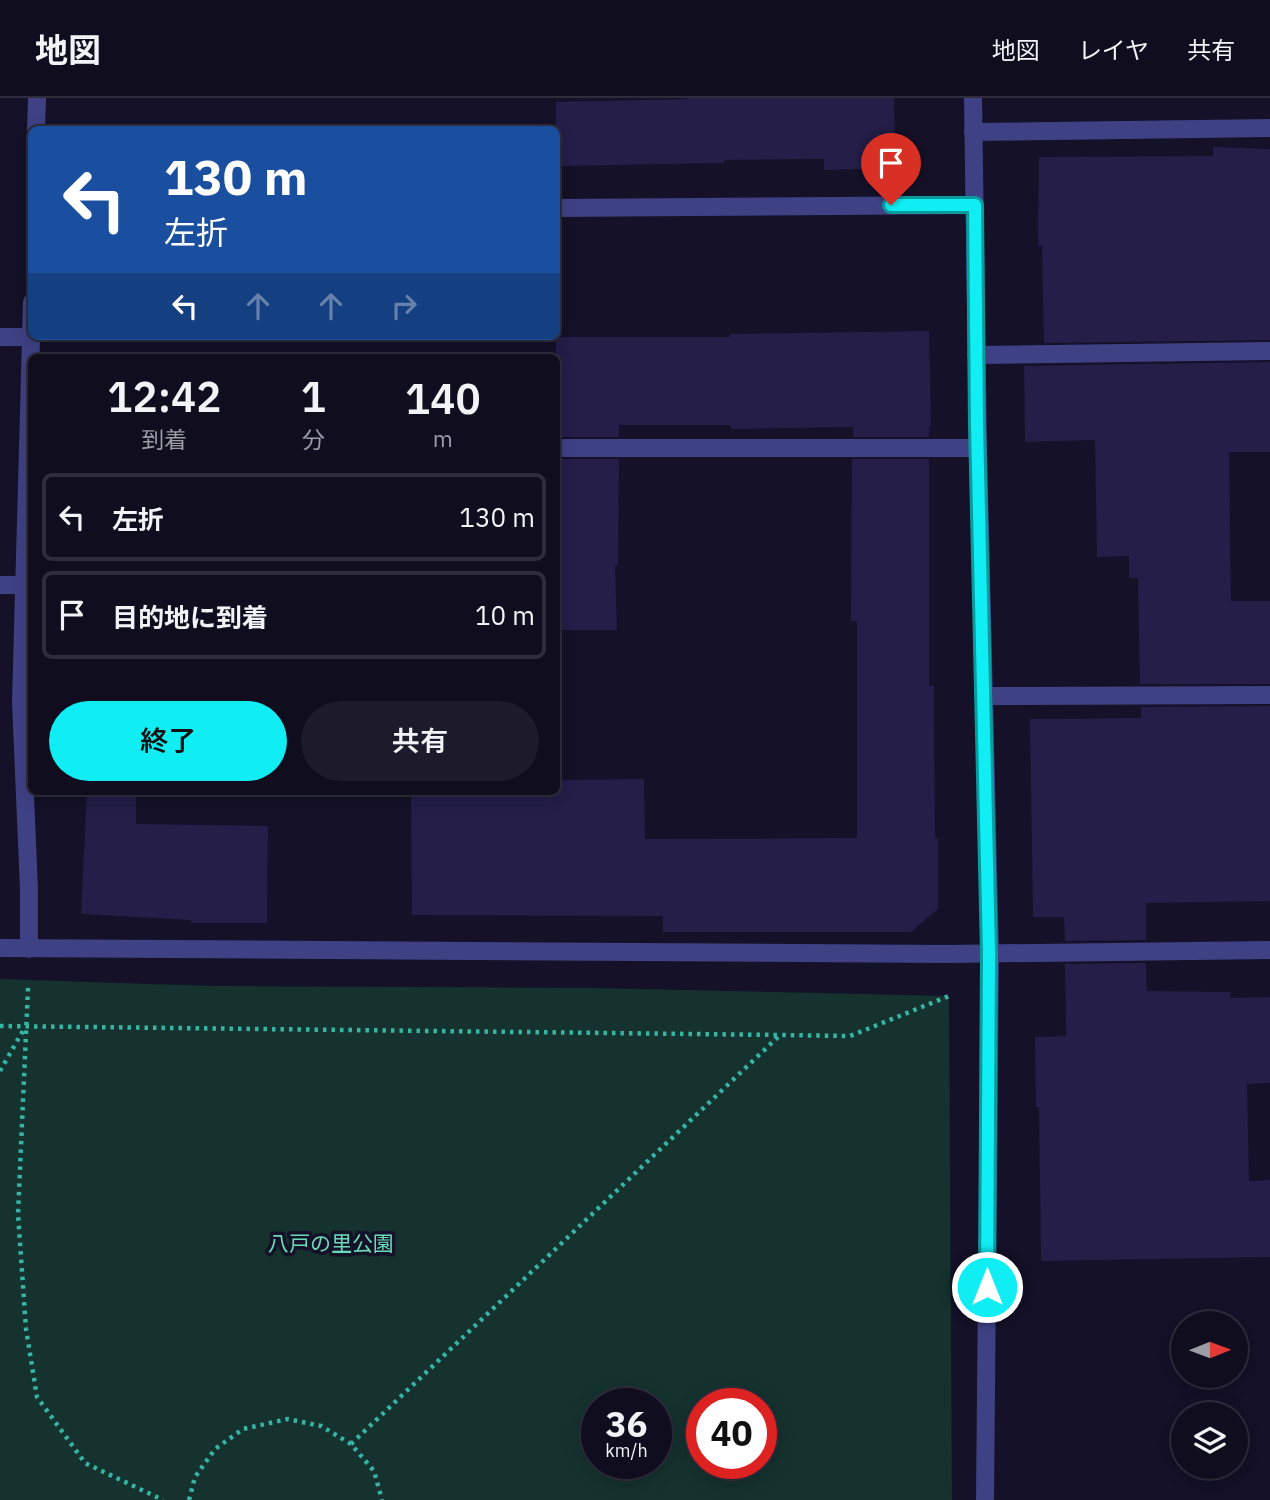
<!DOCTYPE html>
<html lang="ja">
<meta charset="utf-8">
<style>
body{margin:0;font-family:"IBM Plex Sans","Noto Sans JP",sans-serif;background:#1d1b2b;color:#f1f3f6;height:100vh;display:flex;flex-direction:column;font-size:26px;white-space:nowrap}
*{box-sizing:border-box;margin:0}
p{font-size:23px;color:#9b9ca4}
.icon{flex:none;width:38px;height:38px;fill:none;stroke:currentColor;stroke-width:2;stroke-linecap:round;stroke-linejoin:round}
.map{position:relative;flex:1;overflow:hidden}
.sheet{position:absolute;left:28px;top:256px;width:532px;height:441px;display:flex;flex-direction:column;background:#0f0d1e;border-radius:10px;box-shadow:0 4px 18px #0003,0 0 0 2px #2f2d3c}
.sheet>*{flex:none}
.guide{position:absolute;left:28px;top:28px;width:532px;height:214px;border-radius:10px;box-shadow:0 4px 18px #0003,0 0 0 2px #2f2d3c;background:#1a4fa0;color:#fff;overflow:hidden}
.needle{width:46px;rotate:89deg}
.buttons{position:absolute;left:1171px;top:1213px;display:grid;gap:14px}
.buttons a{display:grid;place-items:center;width:77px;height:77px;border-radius:50%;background:#0f0d1e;box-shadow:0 4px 18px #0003,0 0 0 2px #2f2d3c;font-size:35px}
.speed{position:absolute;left:581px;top:1290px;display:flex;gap:14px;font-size:35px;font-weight:700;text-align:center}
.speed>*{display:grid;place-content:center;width:91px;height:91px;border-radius:50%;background:#0f0d1e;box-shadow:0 4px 18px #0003,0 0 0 2px #2f2d3c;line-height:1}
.speed small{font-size:18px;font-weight:400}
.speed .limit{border:10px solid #d22;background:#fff;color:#111}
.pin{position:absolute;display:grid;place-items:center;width:60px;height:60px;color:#fff;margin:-72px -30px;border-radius:50% 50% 50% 0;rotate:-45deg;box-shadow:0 0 7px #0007}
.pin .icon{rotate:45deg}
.me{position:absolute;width:77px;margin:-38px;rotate:0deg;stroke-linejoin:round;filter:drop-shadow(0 0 5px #0008)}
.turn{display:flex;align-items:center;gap:24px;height:147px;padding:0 21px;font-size:32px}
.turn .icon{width:91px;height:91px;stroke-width:2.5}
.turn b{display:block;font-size:49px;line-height:60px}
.lanes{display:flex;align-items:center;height:66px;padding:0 21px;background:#0003;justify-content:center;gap:35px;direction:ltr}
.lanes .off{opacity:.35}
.eta{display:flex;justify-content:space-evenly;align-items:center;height:119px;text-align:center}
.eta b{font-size:42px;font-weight:600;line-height:49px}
.primary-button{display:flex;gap:14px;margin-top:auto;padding:14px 21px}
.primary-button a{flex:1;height:80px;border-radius:42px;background:#10eef4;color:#111;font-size:28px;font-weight:600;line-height:80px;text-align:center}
.primary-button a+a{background:#1d1b2b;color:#f1f3f6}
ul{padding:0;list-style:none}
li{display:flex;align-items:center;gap:21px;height:88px;margin:0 14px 10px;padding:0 7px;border:4px solid #2f2d3c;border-radius:10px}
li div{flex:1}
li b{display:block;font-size:26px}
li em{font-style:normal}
header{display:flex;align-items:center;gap:42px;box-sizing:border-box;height:98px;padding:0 35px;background:#0f0d1e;border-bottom:2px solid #2f2d3c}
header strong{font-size:33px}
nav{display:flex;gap:38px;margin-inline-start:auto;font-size:24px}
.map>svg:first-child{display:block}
.green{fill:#15322e;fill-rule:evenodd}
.building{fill:#241e48}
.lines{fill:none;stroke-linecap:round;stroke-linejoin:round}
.path{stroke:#36b5a4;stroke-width:4.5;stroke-dasharray:3.5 5;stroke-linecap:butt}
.service{stroke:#3f4185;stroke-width:18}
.minor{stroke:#3f4185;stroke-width:18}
.tertiary{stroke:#3f4185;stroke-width:18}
.route-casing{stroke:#0a9b9f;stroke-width:18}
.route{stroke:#10eef4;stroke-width:12}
.labels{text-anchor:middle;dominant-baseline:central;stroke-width:7;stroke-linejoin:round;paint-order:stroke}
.park-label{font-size:21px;fill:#68dbb6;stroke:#141128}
</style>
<header>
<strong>地図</strong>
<nav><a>地図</a><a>レイヤ</a><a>共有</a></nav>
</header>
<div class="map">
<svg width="1270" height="1402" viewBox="0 0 1270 1402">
<rect width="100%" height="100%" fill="#141128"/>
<!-- green -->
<path class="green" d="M 0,881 L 211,888 L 594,890 L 949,898 L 952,1402 L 0,1402 ZM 597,1306 L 656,1306 L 656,1365 L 597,1365 ZM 702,1306 L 761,1306 L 761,1365 L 702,1365 Z"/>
<!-- building -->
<path class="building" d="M 687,0 L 894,0 L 896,70 L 824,72 L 824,61 L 724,62 L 724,65 L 556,68 L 556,4 L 687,1 Z
M 1213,49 L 1270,51 L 1270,242 L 1044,245 L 1042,148 L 1038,148 L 1039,59 L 1213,58 Z
M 929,233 L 931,328 L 929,328 L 929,339 L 853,339 L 853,329 L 731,331 L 731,327 L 619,327 L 619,339 L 556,339 L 556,239 L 730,239 L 730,236 Z
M 1270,264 L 1270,354 L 1229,354 L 1231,503 L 1270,503 L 1270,586 L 1140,586 L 1138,480 L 1129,480 L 1129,458 L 1097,459 L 1095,342 L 1025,344 L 1024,268 Z
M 556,361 L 619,361 L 618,467 L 615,467 L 617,532 L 556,532 Z
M 852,361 L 929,361 L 929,588 L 934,588 L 935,740 L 938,740 L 938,811 L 911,834 L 663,834 L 663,818 L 412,817 L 411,693 L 556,693 L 556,682 L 644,681 L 645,741 L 857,740 L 857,523 L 851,523 Z
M 1270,608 L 1270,803 L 1146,805 L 1146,842 L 1065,843 L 1064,819 L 1033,819 L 1030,621 L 1141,620 L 1141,609 Z
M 87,693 L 136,693 L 136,726 L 268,728 L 267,825 L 191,825 L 191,822 L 81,816 Z
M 1146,865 L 1147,893 L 1231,894 L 1230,900 L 1270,899 L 1270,985 L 1247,986 L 1249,1083 L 1270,1082 L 1270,1159 L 1041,1163 L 1039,1009 L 1036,1009 L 1035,939 L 1066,938 L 1065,866 Z"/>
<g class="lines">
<!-- path -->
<path class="path" d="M 28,890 L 18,1116 L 26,1231 L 37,1299 L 85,1365 L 163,1402
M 0,928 L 780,937
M 0,973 L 24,931
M 351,1346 L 780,937 L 850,938 L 949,898
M 189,1402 L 195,1379 L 215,1351 L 243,1331 L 288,1321 L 321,1328 L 351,1346 L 374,1373 L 382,1402"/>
<!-- service -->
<path class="service" d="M 0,239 L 31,239
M 0,487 L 24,487"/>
<!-- minor -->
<path class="minor" d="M 36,32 L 37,0
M 973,34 L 1270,30
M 556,110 L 975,107
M 976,257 L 1270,253
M 556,350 L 978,350
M 983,598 L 1270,597
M 0,850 L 947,856 L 1270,852
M 29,851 L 29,791 L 21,604 L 32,204"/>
<!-- tertiary -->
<path class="tertiary" d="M 973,0 L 978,350 L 990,855 L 985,1402"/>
</g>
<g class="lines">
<defs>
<path id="route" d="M 891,107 L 975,107 L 977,327 L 989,855 L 987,1189"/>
</defs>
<!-- route casing -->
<use href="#route" class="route-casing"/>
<!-- route -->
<use href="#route" class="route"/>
</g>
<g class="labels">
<!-- park labels -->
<g class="park-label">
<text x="331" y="1145">八戸の里公園</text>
</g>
</g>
</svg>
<div class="buttons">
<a><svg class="needle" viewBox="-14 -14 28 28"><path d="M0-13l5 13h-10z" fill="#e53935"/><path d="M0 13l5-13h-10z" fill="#9b9ca4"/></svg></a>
<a><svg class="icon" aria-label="layers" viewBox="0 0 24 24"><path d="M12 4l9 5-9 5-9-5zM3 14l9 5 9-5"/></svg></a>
</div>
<div class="speed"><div>36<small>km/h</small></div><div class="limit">40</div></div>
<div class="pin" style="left:891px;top:107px;background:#d93025"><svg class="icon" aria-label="arrive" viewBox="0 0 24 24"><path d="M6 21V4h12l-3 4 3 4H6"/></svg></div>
<svg class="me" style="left:987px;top:1189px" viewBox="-20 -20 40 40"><circle r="17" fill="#10eef4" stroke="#fff" stroke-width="3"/><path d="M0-11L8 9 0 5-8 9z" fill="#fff"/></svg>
<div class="guide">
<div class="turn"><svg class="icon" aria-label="left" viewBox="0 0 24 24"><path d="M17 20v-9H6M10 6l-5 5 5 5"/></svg><div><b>130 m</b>左折</div></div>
<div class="lanes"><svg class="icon" aria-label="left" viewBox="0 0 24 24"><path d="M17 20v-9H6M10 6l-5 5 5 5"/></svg><svg class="icon off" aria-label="ahead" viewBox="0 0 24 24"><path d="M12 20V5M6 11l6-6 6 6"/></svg><svg class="icon off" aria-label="ahead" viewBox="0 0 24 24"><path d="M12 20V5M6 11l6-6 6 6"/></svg><svg class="icon off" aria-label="right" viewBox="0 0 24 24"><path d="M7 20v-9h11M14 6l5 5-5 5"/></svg></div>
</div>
<section class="sheet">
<div class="eta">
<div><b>12:42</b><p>到着</p></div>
<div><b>1</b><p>分</p></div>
<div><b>140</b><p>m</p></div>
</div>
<ul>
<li><svg class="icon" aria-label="left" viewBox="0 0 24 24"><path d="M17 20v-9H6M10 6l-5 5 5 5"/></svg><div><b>左折</b></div><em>130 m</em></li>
<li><svg class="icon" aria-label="arrive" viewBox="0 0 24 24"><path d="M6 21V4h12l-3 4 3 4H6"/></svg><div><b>目的地に到着</b></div><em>10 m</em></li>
</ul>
<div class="primary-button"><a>終了</a><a>共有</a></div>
</section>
</div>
